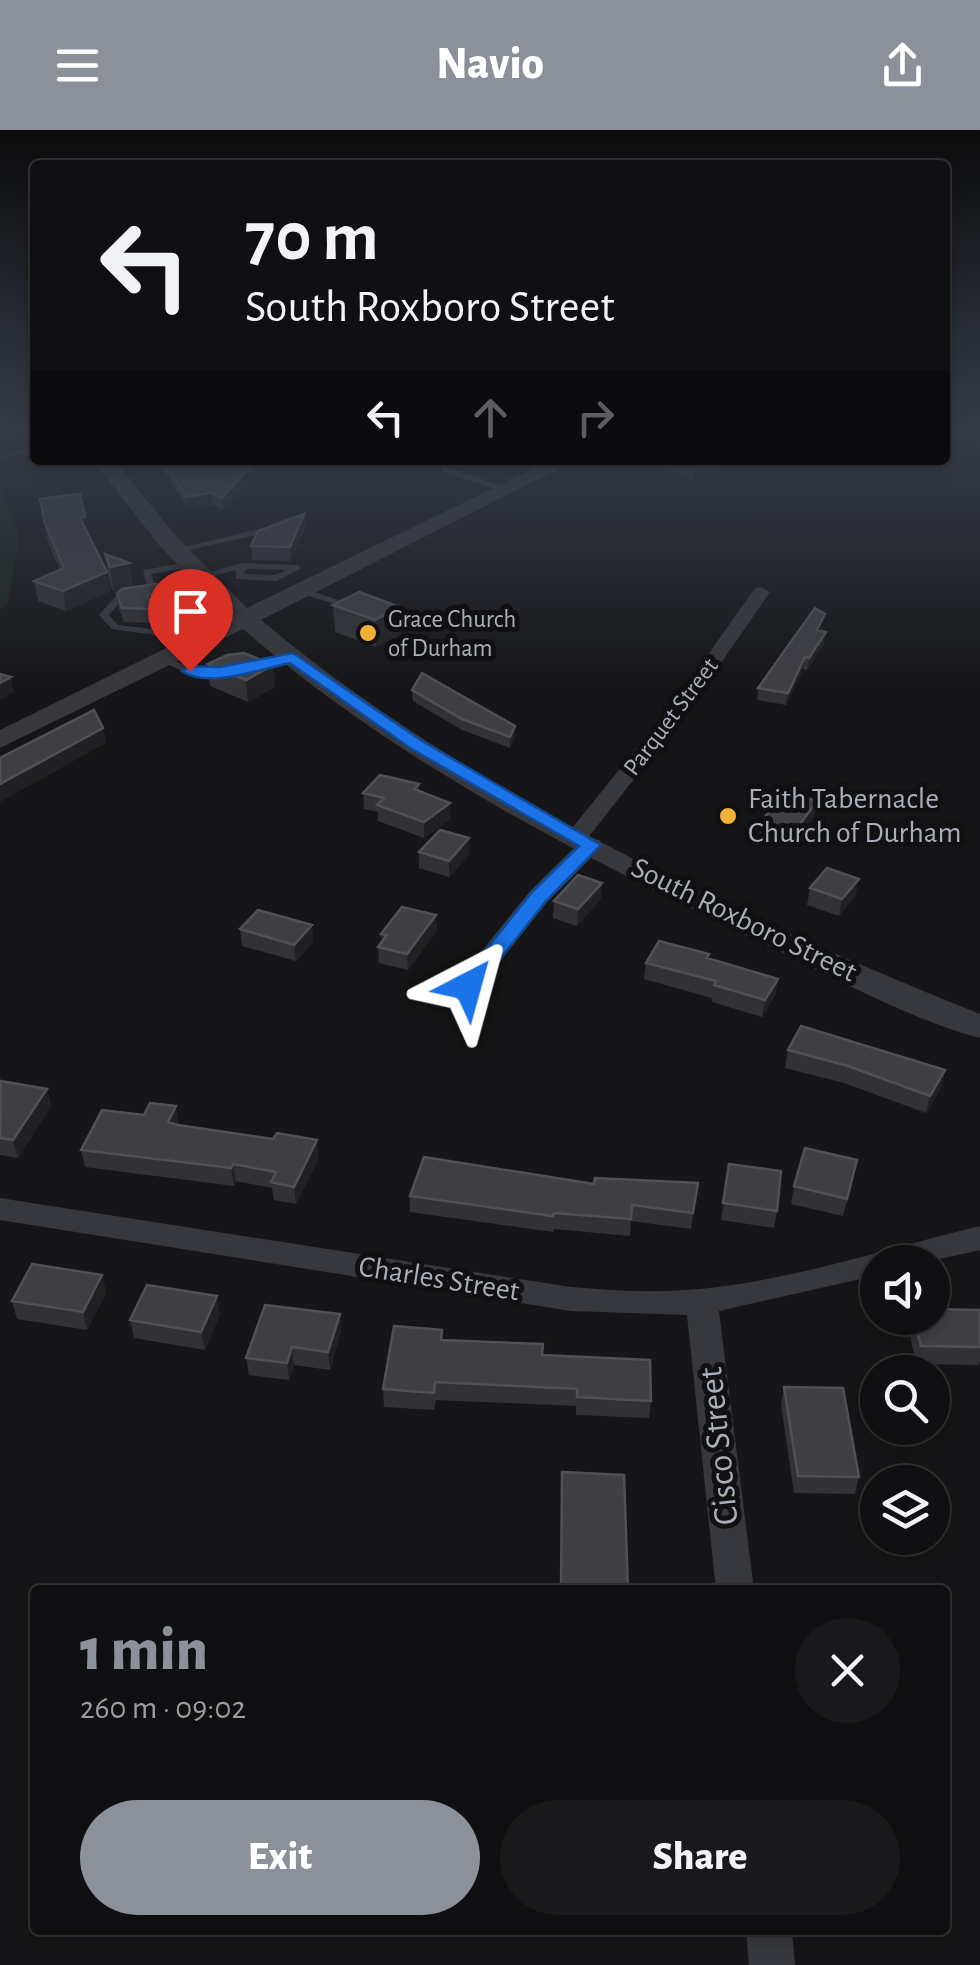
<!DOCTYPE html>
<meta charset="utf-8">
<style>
body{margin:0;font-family:"Alegreya Sans",sans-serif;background:#19191b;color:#f1f3f6;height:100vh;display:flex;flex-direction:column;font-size:38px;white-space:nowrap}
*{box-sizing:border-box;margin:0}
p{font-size:32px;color:#9c9d9f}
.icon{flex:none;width:55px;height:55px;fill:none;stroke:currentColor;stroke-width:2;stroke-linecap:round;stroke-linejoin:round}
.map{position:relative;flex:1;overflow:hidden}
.side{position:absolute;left:30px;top:1455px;width:920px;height:350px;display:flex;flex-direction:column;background:#101012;border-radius:10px;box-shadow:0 5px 15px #0003,0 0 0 2px #303032}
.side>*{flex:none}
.banner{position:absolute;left:30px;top:30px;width:920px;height:305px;border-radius:10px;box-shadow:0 5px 15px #0003,0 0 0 2px #303032;background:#101012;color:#f1f3f6;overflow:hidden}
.tools{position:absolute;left:860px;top:1115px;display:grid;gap:20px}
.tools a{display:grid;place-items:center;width:90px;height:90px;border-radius:50%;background:#101012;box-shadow:0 5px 15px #0003,0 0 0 2px #303032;font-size:50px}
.pin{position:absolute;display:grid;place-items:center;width:85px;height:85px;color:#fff;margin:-102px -42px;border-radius:50% 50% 50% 0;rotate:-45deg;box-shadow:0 0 10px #0007}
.pin .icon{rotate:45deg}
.me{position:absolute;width:110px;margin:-55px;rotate:39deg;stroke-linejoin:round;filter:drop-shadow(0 0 8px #0008)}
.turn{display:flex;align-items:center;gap:35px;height:210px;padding:0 50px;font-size:45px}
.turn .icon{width:130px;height:130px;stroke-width:2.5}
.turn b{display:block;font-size:70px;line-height:85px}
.lanes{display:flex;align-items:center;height:95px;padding:0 50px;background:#0003;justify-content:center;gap:50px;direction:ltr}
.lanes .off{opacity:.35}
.round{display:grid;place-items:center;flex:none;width:105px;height:105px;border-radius:52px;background:#19191b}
.summary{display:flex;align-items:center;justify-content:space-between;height:170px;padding:0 50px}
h1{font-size:60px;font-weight:800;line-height:75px;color:#8c9099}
.button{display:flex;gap:20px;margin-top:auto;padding:20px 50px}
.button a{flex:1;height:115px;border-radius:60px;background:#8c9099;color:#fff;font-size:40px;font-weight:800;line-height:115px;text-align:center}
.button a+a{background:#19191b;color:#f1f3f6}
header{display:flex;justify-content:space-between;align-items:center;height:130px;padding:0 50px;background:#8c9099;color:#fff;font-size:45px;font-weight:800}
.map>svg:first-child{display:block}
.green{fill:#1c231d}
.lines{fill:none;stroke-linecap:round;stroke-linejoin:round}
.service{fill:#37383d;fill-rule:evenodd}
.minor{fill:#37383d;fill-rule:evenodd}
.tertiary{fill:#37383d;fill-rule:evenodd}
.wall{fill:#323236}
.shaded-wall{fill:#212124}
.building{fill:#3f3f44;stroke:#4f5156;stroke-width:2.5}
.route{fill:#1a73e8;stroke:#114b97;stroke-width:2.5}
.poi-dot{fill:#f2b134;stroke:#111113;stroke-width:4}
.labels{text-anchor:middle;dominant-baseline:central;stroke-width:10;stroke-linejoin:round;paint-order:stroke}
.far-poi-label{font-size:25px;fill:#a8adb8;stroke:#111113;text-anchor:start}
.far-street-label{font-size:25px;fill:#a8adb8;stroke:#111113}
.poi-label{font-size:30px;fill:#a8adb8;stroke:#111113;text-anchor:start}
.street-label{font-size:30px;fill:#a8adb8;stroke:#111113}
.near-street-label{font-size:35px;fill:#a8adb8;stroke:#111113}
</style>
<header><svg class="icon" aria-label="menu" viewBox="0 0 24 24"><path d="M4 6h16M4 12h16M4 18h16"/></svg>Navio<svg class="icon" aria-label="share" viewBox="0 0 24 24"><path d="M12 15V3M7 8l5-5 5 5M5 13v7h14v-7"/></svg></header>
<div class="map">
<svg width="980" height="1835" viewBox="0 0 980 1835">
<rect width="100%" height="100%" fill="#161618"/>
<!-- green -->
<path class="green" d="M 0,354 L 19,406 L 8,474 L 0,480 Z"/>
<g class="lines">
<!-- service -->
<path class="service" d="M 16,301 L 29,301 L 0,309 L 0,305 Z
M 35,318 L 35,322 L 0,329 L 0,325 Z
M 442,338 L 448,338 L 509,359 L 502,361 L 442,342 Z
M 277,395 L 280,396 L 280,400 L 175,423 L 171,420 Z
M 190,432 L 193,433 L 193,437 L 151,444 L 158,462 L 156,464 L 122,470 L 109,485 L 118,495 L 161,500 L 162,485 L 158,479 L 166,477 L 172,485 L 170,502 L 195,514 L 195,518 L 189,518 L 163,506 L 112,499 L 99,485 L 116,466 L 148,460 L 143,440 Z
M 242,433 L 297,435 L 301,438 L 277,451 L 236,449 L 236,440 L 201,449 L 197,446 ZM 246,439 L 286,440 L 275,445 L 244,444 Z
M 299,459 L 305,459 L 359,477 L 351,479 L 299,463 Z
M 293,525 L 298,528 L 296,530 L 253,539 L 248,536 Z
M 162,528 L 168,528 L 192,538 L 227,538 L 232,541 L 227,544 L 190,544 L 162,532 Z"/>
<!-- minor -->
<path class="minor" d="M 761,457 L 770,462 L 692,575 L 587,709 L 599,710 L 603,715 L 599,720 L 548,771 L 476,862 L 458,862 L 454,856 L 458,850 L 530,761 L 578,714 L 568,713 L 564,708 L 678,567 L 755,458 Z
M 0,1068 L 571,1157 C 609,1160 648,1163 686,1160 C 786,1153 884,1119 980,1096 L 980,1120 L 926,1132 L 878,1132 L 878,1145 L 719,1181 L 754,1460 L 716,1460 L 687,1185 L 571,1181 L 0,1090 Z
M 746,1800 L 792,1800 L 795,1835 L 749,1835 Z"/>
<!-- tertiary -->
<path class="tertiary" d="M 93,330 L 114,330 L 175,405 L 247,478 L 551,330 L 576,330 L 261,490 C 461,659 738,787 980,884 L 980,908 C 911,890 842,851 777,820 C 590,731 401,636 243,499 L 0,618 L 0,600 L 229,487 L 159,415 Z"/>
</g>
<!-- wall -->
<path class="wall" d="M 156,330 L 266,330 L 223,380 L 213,375 L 188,378 Z
M 652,330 L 731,330 L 730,339 L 693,350 L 652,332 Z
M 40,369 L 87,402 L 110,461 L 66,481 L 38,471 L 34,451 L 60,440 L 48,413 Z
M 304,384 L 305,397 L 291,431 L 252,430 L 251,416 Z
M 105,424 L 129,433 L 133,457 L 179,462 L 181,476 L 157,475 L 153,478 L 156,493 L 124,492 L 119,479 L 117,464 L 120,462 L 114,463 L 109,450 Z
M 359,462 L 401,504 L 376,517 L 335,502 L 333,475 Z
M 824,496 L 821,501 L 824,514 L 807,540 L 803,539 L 786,575 L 757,570 L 758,558 Z
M 208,534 L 273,535 L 275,557 L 248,572 L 210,556 Z
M 412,560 L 515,596 L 515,607 L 510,618 L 462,600 L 413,571 Z
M 419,654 L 419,661 L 451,689 L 424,708 L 378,691 L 378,682 L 364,679 L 363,663 Z
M 817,671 L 814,687 L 793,717 L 759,708 L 761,692 Z
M 419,722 L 470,724 L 449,747 L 419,738 Z
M 810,758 L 856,765 L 839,786 L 807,775 Z
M 601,769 L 577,796 L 553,788 L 554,771 Z
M 312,795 L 313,812 L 296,831 L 242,816 L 240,799 Z
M 437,801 L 408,840 L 379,833 L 378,817 L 382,812 L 381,804 Z
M 708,828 L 778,849 L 775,866 L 762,887 L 712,872 L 712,868 L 644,849 L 646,833 Z
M 788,920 L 945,940 L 941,958 L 926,983 L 844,953 L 785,938 Z
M 0,952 L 47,959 L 51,976 L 18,1028 L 0,1025 Z
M 179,993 L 178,995 L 319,1028 L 296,1074 L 274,1070 L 272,1058 L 236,1051 L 234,1056 L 85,1037 L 81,1020 Z
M 729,1034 L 777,1081 L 774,1098 L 721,1090 Z
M 853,1048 L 843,1086 L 791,1074 L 794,1056 Z
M 698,1053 L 691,1099 L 631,1091 L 630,1106 L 554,1099 L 553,1102 L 410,1082 L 410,1066 L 594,1054 Z
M 102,1145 L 106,1163 L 87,1200 L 17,1189 L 12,1171 Z
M 980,1180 L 980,1230 L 979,1235 L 916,1234 L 908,1197 L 910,1188 L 932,1188 Z
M 220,1184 L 205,1220 L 134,1208 L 130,1190 Z
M 340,1184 L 341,1201 L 330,1240 L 294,1235 L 289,1250 L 249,1245 L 246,1228 Z
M 442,1200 L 442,1210 L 542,1225 L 651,1271 L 649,1288 L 576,1285 L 576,1276 L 436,1270 L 434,1280 L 384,1277 L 383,1259 Z
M 784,1257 L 859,1347 L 855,1364 L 794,1363 L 781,1275 Z"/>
<!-- shaded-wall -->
<path class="shaded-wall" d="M 256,330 L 266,330 L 223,380 L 222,368 Z
M 699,330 L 731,330 L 730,339 L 693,350 L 695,331 Z
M 211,363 L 213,375 L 188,378 L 186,367 Z
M 304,384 L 305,397 L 291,431 L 290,417 Z
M 129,433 L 133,459 L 114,463 L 110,437 Z
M 107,442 L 110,461 L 66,481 L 63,461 Z
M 155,461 L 157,475 L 153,479 L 148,466 Z
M 400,477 L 401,504 L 376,517 L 375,490 Z
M 826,502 L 824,514 L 807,540 L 809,528 Z
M 805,527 L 803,539 L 786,575 L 788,563 Z
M 273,535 L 275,557 L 248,572 L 246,550 Z
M 11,547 L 14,562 L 0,570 L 0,553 Z
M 515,596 L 515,607 L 510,618 L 510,607 Z
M 103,598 L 106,613 L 0,672 L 0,654 Z
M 817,671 L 814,687 L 793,717 L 795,701 Z
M 450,673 L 451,689 L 424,708 L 424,692 Z
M 469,708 L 470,724 L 449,747 L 449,731 Z
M 859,749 L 856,765 L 839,786 L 842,769 Z
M 602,753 L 601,769 L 577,796 L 578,779 Z
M 436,785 L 437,801 L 408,840 L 407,824 Z
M 312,795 L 313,812 L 296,831 L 294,815 Z
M 778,849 L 775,866 L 762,887 L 765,870 Z
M 945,940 L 941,958 L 926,983 L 930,966 Z
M 47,959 L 51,976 L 18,1028 L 13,1010 Z
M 176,976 L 179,993 L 171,1009 L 168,992 Z
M 317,1010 L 319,1028 L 296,1074 L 294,1057 Z
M 233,1034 L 236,1051 L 234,1056 L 231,1038 Z
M 102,1145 L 106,1163 L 87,1200 L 83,1182 Z
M 217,1166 L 220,1184 L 205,1220 L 201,1202 Z
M 340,1184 L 341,1201 L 330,1240 L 328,1222 Z
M 292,1217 L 294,1235 L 289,1250 L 287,1233 Z"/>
<!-- building -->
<path class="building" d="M 162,330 L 256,330 L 222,368 L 211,363 L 186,367 Z
M 80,364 L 85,387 L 80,388 L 107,442 L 63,461 L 34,451 L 64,438 L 45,394 L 40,369 Z
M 304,384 L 290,417 L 251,416 L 258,401 Z
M 105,424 L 129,433 L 110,437 Z
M 155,454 L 179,462 L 155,461 L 148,466 L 153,479 L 122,478 L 117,464 L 122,459 Z
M 359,462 L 400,477 L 375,490 L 333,475 Z
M 815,478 L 825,484 L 817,500 L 826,502 L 809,528 L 805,527 L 788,563 L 758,558 Z
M 244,523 L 273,535 L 246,550 L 208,534 L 227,525 Z
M 422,543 L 515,596 L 510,607 L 462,589 L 412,560 Z
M 0,544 L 11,547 L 0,553 Z
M 94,580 L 103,598 L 0,654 L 0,628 Z
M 380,645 L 419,654 L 414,659 L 450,673 L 424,692 L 377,675 L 384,668 L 363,663 Z
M 784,662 L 817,671 L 795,701 L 761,692 Z
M 440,700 L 469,708 L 449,731 L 419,722 Z
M 827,738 L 859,749 L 842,769 L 810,758 Z
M 578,745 L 602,753 L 578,779 L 554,771 Z
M 402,777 L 436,785 L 407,824 L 378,817 L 387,805 L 381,804 Z
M 258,780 L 312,795 L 294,815 L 240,799 Z
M 659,811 L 709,824 L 707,828 L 778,849 L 765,870 L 714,855 L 716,851 L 646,833 Z
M 801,896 L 945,940 L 930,966 L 848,936 L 788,920 Z
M 1,951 L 47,959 L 13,1010 L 0,1008 Z
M 150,973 L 176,976 L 168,992 L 178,995 L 273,1009 L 277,1003 L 317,1010 L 294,1057 L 271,1052 L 276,1042 L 233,1034 L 231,1038 L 81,1020 L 102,980 L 144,985 Z
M 805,1018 L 857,1030 L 847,1069 L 794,1056 Z
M 424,1027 L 594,1054 L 595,1048 L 698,1053 L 693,1083 L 632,1075 L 631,1089 L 554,1083 L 553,1086 L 410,1066 Z
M 729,1034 L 781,1041 L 777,1081 L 723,1073 Z
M 32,1134 L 102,1145 L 83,1182 L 12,1171 Z
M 147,1155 L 217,1166 L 201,1202 L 130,1190 Z
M 265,1175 L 340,1184 L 328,1222 L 292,1217 L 287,1233 L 246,1228 Z
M 932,1179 L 980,1180 L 980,1217 L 921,1216 L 914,1188 L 932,1188 Z
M 394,1196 L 442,1200 L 441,1210 L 543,1214 L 542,1225 L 650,1230 L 651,1271 L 577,1267 L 577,1259 L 435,1252 L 434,1263 L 383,1259 Z
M 784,1257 L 843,1258 L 859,1347 L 798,1346 Z
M 562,1342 L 624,1345 L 628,1460 L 561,1460 Z"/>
<!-- sky -->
<linearGradient id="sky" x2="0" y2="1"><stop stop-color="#0c0c0d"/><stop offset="0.54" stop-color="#363c48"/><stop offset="1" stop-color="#363c48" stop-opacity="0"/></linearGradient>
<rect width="980" height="558" fill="url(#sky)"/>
<!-- route -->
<path class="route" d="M 293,523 L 422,611 L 601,715 L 546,771 L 475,861 L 460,861 L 457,856 L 532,762 L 579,716 L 410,618 L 290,533 C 261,539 207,559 182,541 L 190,536 L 220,537 Z"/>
<!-- markers -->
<g class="poi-dot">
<circle cx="368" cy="503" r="10"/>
<circle cx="728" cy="686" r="10"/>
</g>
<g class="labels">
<!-- far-poi labels -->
<g class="far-poi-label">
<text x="388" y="489">Grace Church<tspan x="388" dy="29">of Durham</tspan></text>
</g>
<!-- far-street labels -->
<g class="far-street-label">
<text transform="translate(671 587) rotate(-53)">Parquet Street</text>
</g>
<!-- poi labels -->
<g class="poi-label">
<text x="748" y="669">Faith Tabernacle<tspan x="748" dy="34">Church of Durham</tspan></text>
</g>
<!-- street labels -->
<g class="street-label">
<text transform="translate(744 790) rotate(26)">South Roxboro Street</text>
<text transform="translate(439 1149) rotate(9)">Charles Street</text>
</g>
<!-- near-street labels -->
<g class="near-street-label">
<text transform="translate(719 1316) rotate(-96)">Cisco Street</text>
</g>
</g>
</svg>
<div class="tools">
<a><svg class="icon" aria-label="sound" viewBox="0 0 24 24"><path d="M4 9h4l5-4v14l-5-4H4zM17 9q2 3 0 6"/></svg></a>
<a><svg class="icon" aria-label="search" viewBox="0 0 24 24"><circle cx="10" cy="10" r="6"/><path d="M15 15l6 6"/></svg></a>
<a><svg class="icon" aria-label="layers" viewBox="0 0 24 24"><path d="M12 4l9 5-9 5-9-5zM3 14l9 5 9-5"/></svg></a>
</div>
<div class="pin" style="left:190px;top:541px;background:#d93025"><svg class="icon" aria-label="arrive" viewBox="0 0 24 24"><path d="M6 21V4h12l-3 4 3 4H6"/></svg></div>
<svg class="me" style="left:468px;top:856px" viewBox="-20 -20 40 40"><path d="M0-17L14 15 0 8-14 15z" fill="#1a73e8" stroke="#fff" stroke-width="4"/></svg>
<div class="banner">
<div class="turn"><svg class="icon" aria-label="left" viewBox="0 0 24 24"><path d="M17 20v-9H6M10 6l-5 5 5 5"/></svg><div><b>70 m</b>South Roxboro Street</div></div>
<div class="lanes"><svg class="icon" aria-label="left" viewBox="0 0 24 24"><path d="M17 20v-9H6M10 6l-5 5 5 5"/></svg><svg class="icon off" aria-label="ahead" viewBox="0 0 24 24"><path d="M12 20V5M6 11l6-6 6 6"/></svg><svg class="icon off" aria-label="right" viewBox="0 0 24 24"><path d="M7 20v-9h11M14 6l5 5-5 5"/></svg></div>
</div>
<section class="side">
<div class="summary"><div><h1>1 min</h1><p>260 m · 09:02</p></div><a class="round"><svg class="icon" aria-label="close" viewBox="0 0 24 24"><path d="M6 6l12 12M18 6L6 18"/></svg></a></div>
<div class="button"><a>Exit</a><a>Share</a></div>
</section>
</div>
